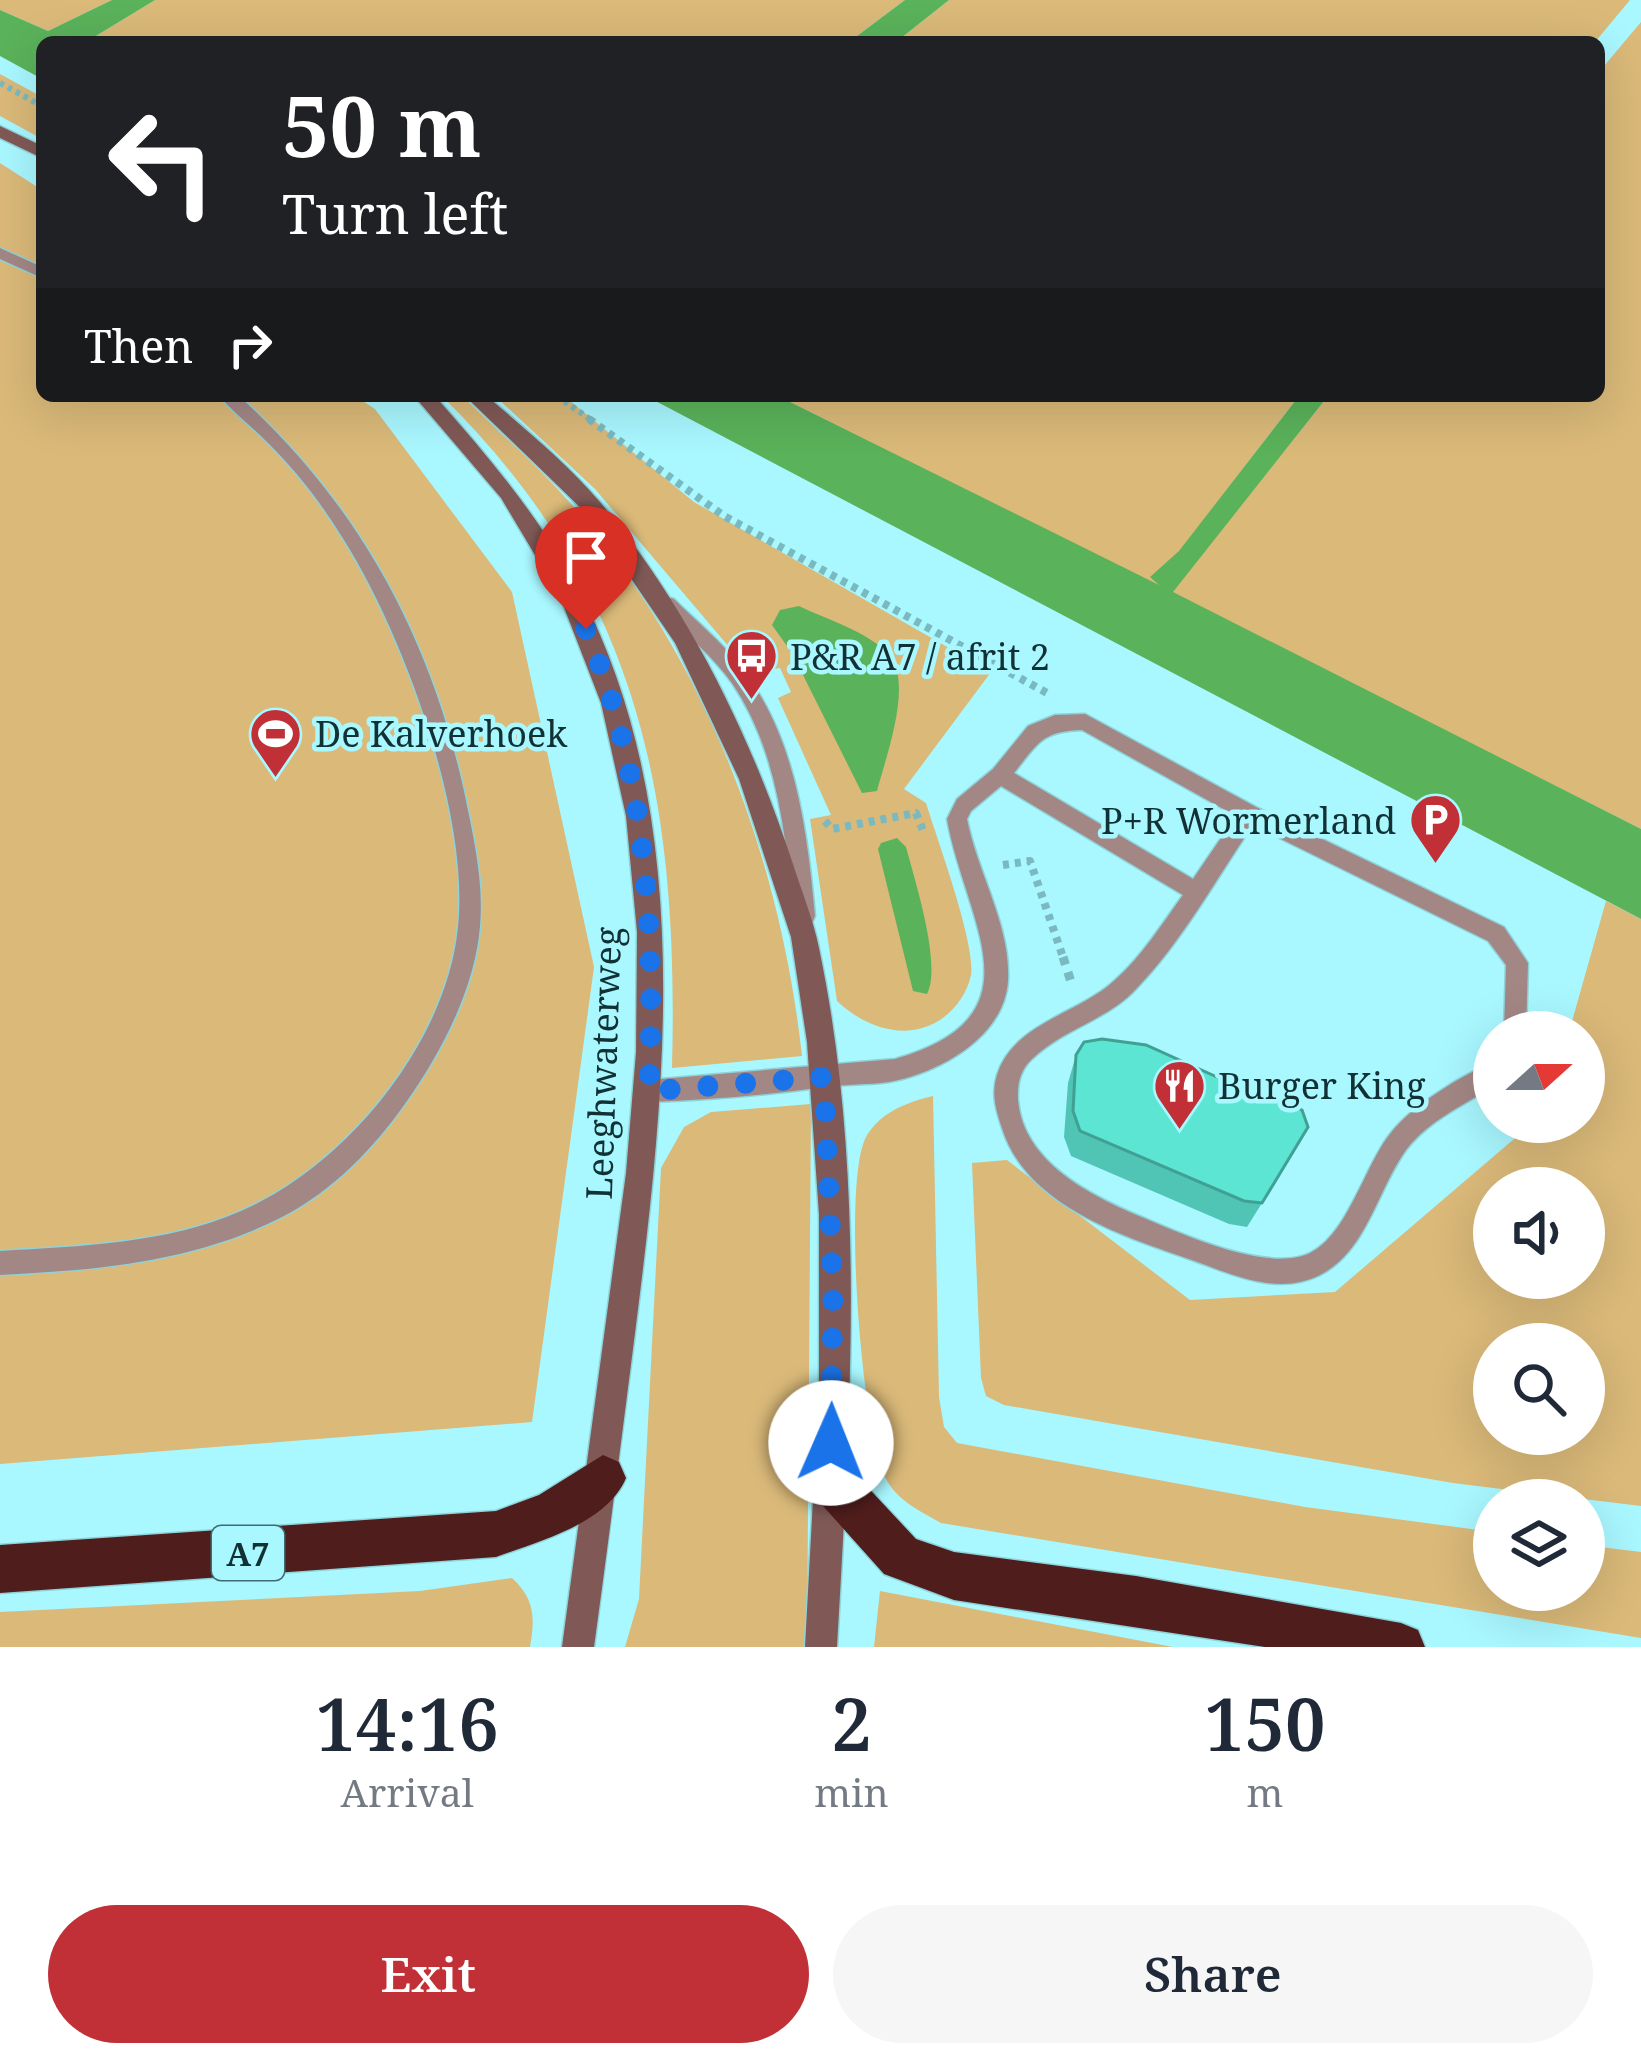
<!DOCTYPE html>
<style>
body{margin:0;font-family:"Noto Serif",serif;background:#f6f6f7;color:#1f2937;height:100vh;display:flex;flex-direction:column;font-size:45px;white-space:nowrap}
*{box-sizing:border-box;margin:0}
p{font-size:39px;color:#747a83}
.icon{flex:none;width:66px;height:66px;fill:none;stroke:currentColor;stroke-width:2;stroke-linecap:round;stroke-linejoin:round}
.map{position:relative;height:1647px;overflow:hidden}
.details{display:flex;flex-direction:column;background:#fff;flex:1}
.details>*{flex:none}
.guide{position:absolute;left:36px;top:36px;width:1569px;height:366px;border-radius:18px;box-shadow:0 12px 48px #0002;background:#202124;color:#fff;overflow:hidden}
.needle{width:78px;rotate:69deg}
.tools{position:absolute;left:1473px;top:1011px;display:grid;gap:24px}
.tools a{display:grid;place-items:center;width:132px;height:132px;border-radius:50%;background:#fff;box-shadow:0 12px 48px #0002;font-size:60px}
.pin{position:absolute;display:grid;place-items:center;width:102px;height:102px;color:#fff;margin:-123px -51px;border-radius:50% 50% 50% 0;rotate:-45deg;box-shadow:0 0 12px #0007}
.pin .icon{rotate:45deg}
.me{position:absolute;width:132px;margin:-66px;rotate:1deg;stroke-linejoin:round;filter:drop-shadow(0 0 9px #0008)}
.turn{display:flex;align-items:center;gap:42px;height:252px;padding:0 48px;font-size:54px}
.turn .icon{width:156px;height:156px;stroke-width:2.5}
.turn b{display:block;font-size:84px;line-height:102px}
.then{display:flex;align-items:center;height:114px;padding:0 48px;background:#0003;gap:24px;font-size:45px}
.eta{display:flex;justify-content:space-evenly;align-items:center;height:204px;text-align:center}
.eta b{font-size:72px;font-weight:600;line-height:84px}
.cta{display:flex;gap:24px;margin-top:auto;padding:24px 48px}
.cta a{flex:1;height:138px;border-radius:72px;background:#c03036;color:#fff;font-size:48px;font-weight:600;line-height:138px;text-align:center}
.cta a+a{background:#f6f6f7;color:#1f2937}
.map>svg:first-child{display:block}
.green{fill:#dab979;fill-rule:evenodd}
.water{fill:#5ab25a}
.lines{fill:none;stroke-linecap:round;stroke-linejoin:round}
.lane-casing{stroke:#8ed3da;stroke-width:3}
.secondary-casing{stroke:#8ed3da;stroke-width:3}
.highway-casing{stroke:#8ed3da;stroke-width:3}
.path-far2{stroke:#7ab9c0;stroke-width:6;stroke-dasharray:4.5 4.5;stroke-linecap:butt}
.path-far1{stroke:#7ab9c0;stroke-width:8;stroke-dasharray:6 6;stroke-linecap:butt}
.path{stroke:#7ab9c0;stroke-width:9;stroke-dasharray:8 8;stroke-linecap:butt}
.lane{fill:#a38785;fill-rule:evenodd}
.secondary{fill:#805956;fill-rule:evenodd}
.highway{fill:#4f1d1c;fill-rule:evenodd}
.wall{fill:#50c5b5}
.building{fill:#5de5d3;stroke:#41a094;stroke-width:3}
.route{stroke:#1a73e8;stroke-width:21;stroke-dasharray:0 37.8}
.labels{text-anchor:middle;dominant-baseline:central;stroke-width:9;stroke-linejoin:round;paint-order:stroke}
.shield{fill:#a9f7ff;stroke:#3f6c71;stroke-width:3}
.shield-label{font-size:33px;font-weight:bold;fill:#113134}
.poi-label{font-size:36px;fill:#113134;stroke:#a9f7ff;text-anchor:start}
.street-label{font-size:36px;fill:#113134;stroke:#a9f7ff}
</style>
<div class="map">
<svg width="1641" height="1647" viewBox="0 0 1641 1647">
<rect width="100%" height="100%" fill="#a9f7ff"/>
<!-- green -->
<path class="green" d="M 0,0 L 112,0 L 48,31 L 0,10 Z
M 155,0 L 905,0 L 849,42 L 86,42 Z
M 949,0 L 1630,0 L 1595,42 L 896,42 Z
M 1641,22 L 1641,829 L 778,396 L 1299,396 L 1179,552 L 1151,577 L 1172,591 L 1328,396 L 1599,396 L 1599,72 Z
M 0,74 L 42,97 L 42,139 L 0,116 Z
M 0,163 L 42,190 L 42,396 L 355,396 L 375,409 L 512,592 L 594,967 L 532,1422 L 0,1464 Z
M 442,396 L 462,396 C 499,432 539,467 573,506 C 706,658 780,858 802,1056 L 672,1068 C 679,798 640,592 442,396 Z
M 495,396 L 564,396 L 694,502 L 991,672 L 904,789 L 926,803 C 937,839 976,944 971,975 C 966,999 946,1022 922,1028 C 892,1037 859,1022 837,1001 L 810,819 L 831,815 L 778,698 L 791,692 L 780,668 L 752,674 L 595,489 Z
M 1606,901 L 1641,919 L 1641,1506 L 1453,1483 L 1004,1405 L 986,1396 L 981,1378 L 972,1163 L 1007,1160 L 1190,1300 L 1335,1292 L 1534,1122 L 1584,1122 L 1584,1032 L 1569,1032 ZM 1494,1188 L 1584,1188 L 1584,1278 L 1494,1278 ZM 1494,1344 L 1584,1344 L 1584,1434 L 1494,1434 Z
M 933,1096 L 939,1397 L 944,1427 L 957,1443 L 1305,1507 L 1494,1532 L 1494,1590 L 1584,1590 L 1584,1545 L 1641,1552 L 1641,1638 L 941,1523 C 920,1511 896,1500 885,1477 C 861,1426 843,1188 865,1139 C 878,1113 907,1102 933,1096 Z
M 811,1104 L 807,1647 L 625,1647 L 639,1599 L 661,1168 L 684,1127 L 711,1112 Z
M 512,1578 C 535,1599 535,1618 530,1647 L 0,1647 L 0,1612 L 420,1591 Z
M 880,1591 L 1173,1647 L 874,1647 Z"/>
<!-- water -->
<path class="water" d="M 112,0 L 155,0 L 86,42 L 42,42 L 42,79 L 0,56 L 0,10 L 48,31 Z
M 905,0 L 949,0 L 896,42 L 849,42 Z
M 646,396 L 778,396 L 1159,585 L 1150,577 L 1179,551 L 1299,396 L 1328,396 L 1173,592 L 1641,829 L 1641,919 Z
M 799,606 C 826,619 869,632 889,655 C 914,683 885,759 877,791 L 862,793 L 792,653 L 772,625 L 780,610 Z
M 897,838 L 906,847 C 915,881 942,965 927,994 L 913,991 L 878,849 L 881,843 Z"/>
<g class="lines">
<defs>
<path id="lane" d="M 0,248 L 42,267 L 42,278 L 0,259 Z
M 219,396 L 239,396 C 358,504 429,634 464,791 C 473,835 484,881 480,926 C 475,988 442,1051 407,1101 C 375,1147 333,1191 282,1217 C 194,1262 97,1270 0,1275 L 0,1251 C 80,1246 166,1244 241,1211 C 346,1166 447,1042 458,927 C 470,814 403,634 344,540 C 322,504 295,469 265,440 C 250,425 233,412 219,396 Z
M 667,597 L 674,599 C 696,621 721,641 740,666 C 796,736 807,830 815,916 L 812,923 L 804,925 L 796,923 L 793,916 C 786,836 778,751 732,683 C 712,655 684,633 660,609 L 657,604 Z
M 1085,714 L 1256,807 L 1504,927 L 1528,963 L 1526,1032 L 1504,1032 L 1506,965 L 1488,941 L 1253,825 C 1216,879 1183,940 1137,988 C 1108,1020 1063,1029 1032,1059 C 1020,1070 1017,1084 1018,1100 C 1023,1163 1093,1197 1144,1218 C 1184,1235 1269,1273 1310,1253 C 1348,1234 1364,1167 1390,1134 C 1411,1106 1462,1075 1494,1062 L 1494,1086 C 1464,1105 1429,1120 1406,1150 C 1377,1190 1367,1251 1320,1275 C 1277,1297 1229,1273 1189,1259 C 1120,1235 1026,1205 1002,1128 C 996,1110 991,1094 997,1075 C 1013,1023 1079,1014 1115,980 C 1142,956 1162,924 1183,895 L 1001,786 L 971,811 L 967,819 C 977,872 1011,926 1008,980 C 1005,1037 939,1073 889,1082 C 868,1085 846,1084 825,1087 C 766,1095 708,1100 649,1102 L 641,1099 L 637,1091 L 641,1083 L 649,1080 L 895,1059 C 1045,1016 965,922 947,819 L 957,799 L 993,769 L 1028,726 L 1055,715 ZM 1082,730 L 1236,816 L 1193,879 L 1014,773 C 1038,743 1042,731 1082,730 Z"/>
<path id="secondary" d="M 0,126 L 42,146 L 42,158 L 0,138 Z
M 414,396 L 435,396 C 490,458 541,519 580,592 C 698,821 665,1096 634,1341 C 621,1443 608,1545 594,1647 L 562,1647 L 626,1173 L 636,1052 L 637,932 L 626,816 L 601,703 L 560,597 L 501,498 Z
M 465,396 L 487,396 C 526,430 567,463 600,502 C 688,607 749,732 792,861 C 801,890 813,918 819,948 C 867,1176 850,1416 837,1647 L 805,1647 L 819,1388 L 819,1215 L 807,1042 L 791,937 L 739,779 L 675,643 L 587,514 Z"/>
<path id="highway" d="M 603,1455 L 619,1462 L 626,1478 C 607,1524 539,1541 496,1557 L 0,1593 L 0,1545 L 496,1511 L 539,1495 Z
M 831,1458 L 847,1465 L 916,1539 L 954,1552 L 1136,1576 L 1401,1623 L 1418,1630 L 1425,1647 L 1265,1647 L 954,1600 L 884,1574 L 815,1497 L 808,1481 L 815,1465 Z"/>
</defs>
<!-- lane casing -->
<use href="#lane" class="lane-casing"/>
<!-- secondary casing -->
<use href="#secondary" class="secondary-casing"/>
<!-- highway casing -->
<use href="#highway" class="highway-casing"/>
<!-- path-far2 -->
<path class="path-far2" d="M 0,83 L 42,106
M 557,396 L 594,422"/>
<!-- path-far1 -->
<path class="path-far1" d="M 589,419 L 724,516 L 1047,693
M 825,821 L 832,829 L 916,813 L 924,833
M 1003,865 L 1030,861 L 1064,960"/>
<!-- path -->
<path class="path" d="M 1063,957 L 1072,985"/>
<!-- lane -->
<use href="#lane" class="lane"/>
<!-- secondary -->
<use href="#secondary" class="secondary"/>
<!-- highway -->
<use href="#highway" class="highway"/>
</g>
<!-- wall -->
<path class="wall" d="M 1076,1055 L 1226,1082 L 1230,1074 L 1262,1203 L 1247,1227 L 1229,1224 L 1071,1156 L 1064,1137 L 1068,1083 Z"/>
<!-- building -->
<path class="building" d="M 1102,1039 L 1146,1045 L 1228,1082 L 1230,1074 L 1302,1110 L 1308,1127 L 1262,1203 L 1244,1201 L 1080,1131 L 1073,1111 L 1076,1055 L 1084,1042 Z"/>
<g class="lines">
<!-- route -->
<path class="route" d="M 586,629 C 648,778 655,932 649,1091 L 824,1077 L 833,1289 L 831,1443"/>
</g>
<!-- icons -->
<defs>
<symbol id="bus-pin" viewBox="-11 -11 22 30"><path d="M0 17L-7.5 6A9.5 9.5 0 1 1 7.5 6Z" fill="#c03036" stroke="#a9f7ff"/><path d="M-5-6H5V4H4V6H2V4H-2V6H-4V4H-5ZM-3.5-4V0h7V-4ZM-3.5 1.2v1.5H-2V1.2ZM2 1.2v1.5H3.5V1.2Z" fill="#fff"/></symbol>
<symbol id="stadium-pin" viewBox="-11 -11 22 30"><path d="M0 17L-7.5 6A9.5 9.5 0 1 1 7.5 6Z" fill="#c03036" stroke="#a9f7ff"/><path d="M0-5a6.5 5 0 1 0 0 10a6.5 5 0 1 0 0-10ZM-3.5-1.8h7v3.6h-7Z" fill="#fff"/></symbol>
<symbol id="parking-pin" viewBox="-11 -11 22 30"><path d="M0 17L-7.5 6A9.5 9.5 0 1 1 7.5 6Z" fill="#c03036" stroke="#a9f7ff"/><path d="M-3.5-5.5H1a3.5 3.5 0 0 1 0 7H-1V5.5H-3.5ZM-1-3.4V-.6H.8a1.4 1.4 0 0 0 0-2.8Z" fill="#fff"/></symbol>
<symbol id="restaurant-pin" viewBox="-11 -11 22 30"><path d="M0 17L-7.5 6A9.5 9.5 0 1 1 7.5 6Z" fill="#c03036" stroke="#a9f7ff"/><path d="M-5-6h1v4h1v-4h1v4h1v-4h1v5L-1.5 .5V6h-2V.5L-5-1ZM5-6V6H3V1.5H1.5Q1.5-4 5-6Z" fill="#fff"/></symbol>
</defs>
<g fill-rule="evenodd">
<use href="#bus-pin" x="722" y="626" width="59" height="81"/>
<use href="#stadium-pin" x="246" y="704" width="59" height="81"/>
<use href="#parking-pin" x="1406" y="790" width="59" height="81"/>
<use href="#restaurant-pin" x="1150" y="1056" width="59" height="81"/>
</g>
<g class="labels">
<!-- shield labels -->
<rect class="shield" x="212" y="1526" width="72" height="54" rx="9"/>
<g class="shield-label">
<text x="248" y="1553">A7</text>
</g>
<!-- poi labels -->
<g class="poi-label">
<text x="790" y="656">P&amp;R A7 / afrit 2</text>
<text x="315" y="733">De Kalverhoek</text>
<text x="1396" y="820" text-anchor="end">P+R Wormerland</text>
<text x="1218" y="1085">Burger King</text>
</g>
<!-- street labels -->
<g class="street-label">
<text transform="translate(603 1063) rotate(-88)">Leeghwaterweg</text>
</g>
</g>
</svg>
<div class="tools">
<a><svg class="needle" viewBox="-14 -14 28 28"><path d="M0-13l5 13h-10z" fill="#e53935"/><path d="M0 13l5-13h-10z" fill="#747a83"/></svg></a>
<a><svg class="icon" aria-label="sound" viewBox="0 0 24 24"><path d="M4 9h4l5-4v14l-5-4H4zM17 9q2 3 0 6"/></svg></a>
<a><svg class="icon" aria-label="search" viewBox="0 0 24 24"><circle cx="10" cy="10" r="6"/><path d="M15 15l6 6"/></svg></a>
<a><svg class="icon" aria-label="layers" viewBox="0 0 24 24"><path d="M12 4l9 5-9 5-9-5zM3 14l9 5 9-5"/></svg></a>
</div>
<div class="pin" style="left:586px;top:629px;background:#d93025"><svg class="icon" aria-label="arrive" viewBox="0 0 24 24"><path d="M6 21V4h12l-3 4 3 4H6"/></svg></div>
<svg class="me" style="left:831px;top:1443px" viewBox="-20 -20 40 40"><circle r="19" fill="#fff"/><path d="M0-13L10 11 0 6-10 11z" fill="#1a73e8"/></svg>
<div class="guide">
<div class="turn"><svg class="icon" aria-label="left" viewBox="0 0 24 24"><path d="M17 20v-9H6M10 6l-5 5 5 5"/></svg><div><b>50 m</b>Turn left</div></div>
<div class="then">Then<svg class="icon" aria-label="right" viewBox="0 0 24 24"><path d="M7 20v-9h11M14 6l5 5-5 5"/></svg></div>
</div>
</div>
<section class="details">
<div class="eta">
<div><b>14:16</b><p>Arrival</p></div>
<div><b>2</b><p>min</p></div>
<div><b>150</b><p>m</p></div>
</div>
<div class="cta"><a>Exit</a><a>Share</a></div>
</section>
